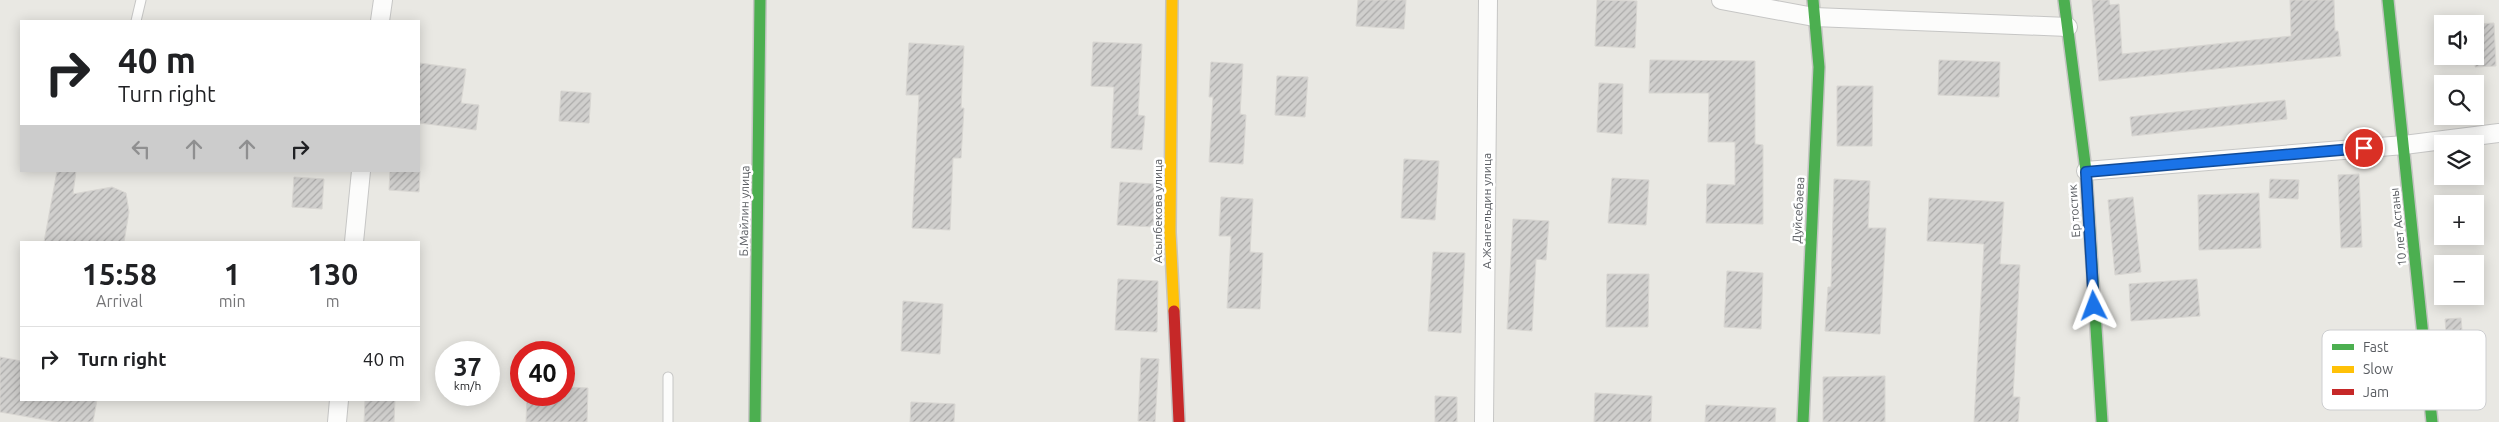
<!DOCTYPE html>
<meta charset="utf-8">
<style>
body{margin:0;font-family:Ubuntu,sans-serif;background:#f2f2f2;color:#202124;height:100vh;display:flex;flex-direction:column;font-size:19px;white-space:nowrap}
*{box-sizing:border-box;margin:0}
p{font-size:16px;color:#757577}
.icon{flex:none;width:28px;height:28px;fill:none;stroke:currentColor;stroke-width:2;stroke-linecap:round;stroke-linejoin:round}
.map{position:relative;flex:1;overflow:hidden}
.drawer{position:absolute;left:20px;top:241px;width:400px;height:160px;display:flex;flex-direction:column;background:#fff;border-radius:0px;box-shadow:0 2px 12px #0003}
.drawer>*{flex:none}
.guide{position:absolute;left:20px;top:20px;width:400px;height:152px;border-radius:0px;box-shadow:0 2px 12px #0003;background:#fff;color:#202124;overflow:hidden}
.buttons{position:absolute;left:2434px;top:15px;display:grid;gap:10px}
.buttons a{display:grid;place-items:center;width:50px;height:50px;border-radius:0px;background:#fff;box-shadow:0 2px 12px #0003;font-size:25px}
.speed{position:absolute;left:435px;top:341px;display:flex;gap:10px;font-size:25px;font-weight:700;text-align:center}
.speed>*{display:grid;place-content:center;width:65px;height:65px;border-radius:50%;background:#fff;box-shadow:0 2px 12px #0003;line-height:1}
.speed small{font-size:12px;font-weight:400}
.speed .limit{border:8px solid #d22;background:#fff;color:#111}
.pin{position:absolute;display:grid;place-items:center;width:42px;height:42px;color:#fff;margin:-21px;border:2px solid #fff;border-radius:50%;box-shadow:0 1px 5px #0007}
.me{position:absolute;width:55px;margin:-28px;rotate:357deg;stroke-linejoin:round;filter:drop-shadow(0 0 4px #0008)}
.turn{display:flex;align-items:center;gap:18px;height:105px;padding:0 15px;font-size:22px}
.turn .icon{width:65px;height:65px;stroke-width:2.5}
.turn b{display:block;font-size:35px;line-height:42px}
.lanes{display:flex;align-items:center;height:48px;padding:0 15px;background:#0003;justify-content:center;gap:25px;direction:ltr}
.lanes .off{opacity:.35}
.eta{display:flex;justify-content:space-evenly;align-items:center;height:85px;text-align:center}
.eta b{font-size:30px;font-weight:600;line-height:35px}
ul{padding:0;list-style:none}
li{display:flex;align-items:center;gap:15px;height:65px;padding:0 15px;border-top:1px solid #e0e0e0}
li div{flex:1}
li b{display:block;font-size:19px}
li em{font-style:normal}
.map>svg:first-child{display:block}
.building{fill:url(#building-hatch);stroke:#d8d6d2}
.lines{fill:none;stroke-linecap:round;stroke-linejoin:round}
.lane-casing{stroke:#c6c6c5;stroke-width:11}
.street-casing{stroke:#c6c6c5;stroke-width:20}
.fast-casing{stroke:#c5c5c3;stroke-width:14}
.slow-casing{stroke:#c5c5c3;stroke-width:14}
.jam-casing{stroke:#c5c5c3;stroke-width:14}
.lane{stroke:#fcfcfb;stroke-width:9}
.street{stroke:#fcfcfb;stroke-width:18}
.fast{stroke:#4caf50;stroke-width:11}
.slow{stroke:#ffc107;stroke-width:11}
.jam{stroke:#c62828;stroke-width:11}
.route-casing{stroke:#114b97;stroke-width:12}
.route{stroke:#1a73e8;stroke-width:9}
.labels{text-anchor:middle;dominant-baseline:central;stroke-width:5;stroke-linejoin:round;paint-order:stroke}
.street-label{font-size:12px;fill:#595c61;stroke:#fff}
.key{fill:#fff;stroke:#cdced0;stroke-width:1}
.key-label{font-size:14px;fill:#595c61}
</style>
<div class="map">
<svg width="2499" height="422" viewBox="0 0 2499 422">
<defs>
<pattern id="building-hatch" width="6" height="6" patternUnits="userSpaceOnUse" patternTransform="scale(1.25)"><rect width="6" height="6" fill="#d0cfcd"/><path d="M-1 1l2-2M0 6l6-6M5 7l2-2" fill="none" stroke="#acabaa"/></pattern>
</defs>
<rect width="100%" height="100%" fill="#e9e8e3"/>
<!-- building -->
<path class="building" d="M 1358,0 L 1406,0 L 1404,29 L 1356,26 Z
M 1597,0 L 1637,1 L 1635,48 L 1595,46 Z
M 2092,0 L 2109,0 L 2110,5 L 2119,4 L 2122,54 L 2291,36 L 2290,0 L 2334,0 L 2335,31 L 2338,31 L 2341,56 L 2099,81 Z
M 2494,23 L 2496,66 L 2475,67 L 2475,24 Z
M 1093,42 L 1142,44 L 1138,115 L 1145,116 L 1142,150 L 1111,148 L 1114,87 L 1091,86 Z
M 909,43 L 964,46 L 961,108 L 964,108 L 961,158 L 953,158 L 950,230 L 912,228 L 919,95 L 906,95 Z
M 1650,60 L 1755,61 L 1755,144 L 1763,145 L 1763,224 L 1706,223 L 1707,184 L 1735,185 L 1735,142 L 1708,142 L 1709,93 L 1649,93 Z
M 1939,60 L 2000,62 L 1999,97 L 1938,95 Z
M 1211,62 L 1243,64 L 1240,114 L 1246,115 L 1243,164 L 1209,162 L 1213,97 L 1209,97 Z
M 419,63 L 466,69 L 461,103 L 479,105 L 476,130 L 419,123 Z
M 1277,76 L 1308,77 L 1305,117 L 1275,115 Z
M 1599,83 L 1623,84 L 1622,134 L 1597,132 Z
M 1837,86 L 1873,86 L 1872,146 L 1837,146 Z
M 561,91 L 591,93 L 589,123 L 559,121 Z
M 2285,100 L 2287,119 L 2132,136 L 2130,117 Z
M 1404,159 L 1439,161 L 1435,220 L 1401,218 Z
M 57,171 L 76,171 L 73,194 L 112,187 L 126,193 L 129,212 L 124,242 L 44,242 Z
M 390,171 L 420,171 L 419,192 L 389,190 Z
M 2359,174 L 2362,247 L 2341,248 L 2338,175 Z
M 294,177 L 324,179 L 322,209 L 292,207 Z
M 1612,178 L 1649,180 L 1646,225 L 1608,223 Z
M 1834,179 L 1870,181 L 1868,228 L 1886,228 L 1880,334 L 1825,331 L 1828,287 L 1831,287 Z
M 2270,179 L 2299,180 L 2298,199 L 2269,198 Z
M 1120,182 L 1156,184 L 1154,227 L 1117,225 Z
M 2259,193 L 2261,248 L 2199,250 L 2198,195 Z
M 1221,197 L 1253,199 L 1250,252 L 1263,253 L 1260,309 L 1227,308 L 1231,236 L 1219,236 Z
M 2133,197 L 2141,272 L 2115,275 L 2108,200 Z
M 1929,198 L 2004,202 L 2000,264 L 2020,265 L 2013,397 L 2020,397 L 2018,422 L 1974,422 L 1984,244 L 1927,241 Z
M 1513,219 L 1549,221 L 1546,260 L 1536,259 L 1532,331 L 1507,329 Z
M 1433,252 L 1465,253 L 1461,333 L 1428,331 Z
M 1727,271 L 1763,273 L 1761,329 L 1724,327 Z
M 1607,274 L 1649,274 L 1648,327 L 1606,327 Z
M 1118,279 L 1158,281 L 1157,332 L 1115,330 Z
M 2197,279 L 2200,316 L 2131,321 L 2129,284 Z
M 903,301 L 943,304 L 940,354 L 901,351 Z
M 2461,318 L 2464,356 L 2448,358 L 2445,319 Z
M 0,357 L 21,361 L 21,400 L 97,400 L 93,422 L 57,422 L 0,412 Z
M 1141,358 L 1159,359 L 1155,422 L 1138,421 Z
M 1885,376 L 1885,422 L 1823,422 L 1823,377 Z
M 564,387 L 588,388 L 587,422 L 526,422 L 527,395 L 564,395 Z
M 1595,393 L 1652,396 L 1651,422 L 1594,422 Z
M 1435,396 L 1457,397 L 1457,422 L 1435,422 Z
M 365,400 L 395,400 L 394,422 L 364,422 Z
M 911,402 L 955,404 L 954,422 L 910,422 Z
M 1706,405 L 1776,408 L 1775,422 L 1705,422 Z"/>
<g class="lines">
<defs>
<path id="lane" d="M 136,21 L 141,0
M 668,422 L 668,377"/>
<path id="street" d="M 1721,0 L 1814,17 L 2068,27
M 380,21 L 383,0
M 2086,171 L 2404,145 L 2499,133
M 354,242 L 361,171
M 337,422 L 339,400
M 1484,422 L 1488,0"/>
<path id="fast" d="M 2064,0 L 2086,171 L 2102,422
M 2388,0 L 2432,422
M 755,422 L 760,0
M 1803,422 L 1819,67 L 1813,0"/>
<path id="slow" d="M 1172,0 L 1170,232 L 1174,311"/>
<path id="jam" d="M 1174,311 L 1179,422"/>
</defs>
<!-- lane casing -->
<use href="#lane" class="lane-casing"/>
<!-- street casing -->
<use href="#street" class="street-casing"/>
<!-- fast casing -->
<use href="#fast" class="fast-casing"/>
<!-- slow casing -->
<use href="#slow" class="slow-casing"/>
<!-- jam casing -->
<use href="#jam" class="jam-casing"/>
<!-- lane -->
<use href="#lane" class="lane"/>
<!-- street -->
<use href="#street" class="street"/>
<!-- fast -->
<use href="#fast" class="fast"/>
<!-- slow -->
<use href="#slow" class="slow"/>
<!-- jam -->
<use href="#jam" class="jam"/>
</g>
<g class="lines">
<defs>
<path id="route" d="M 2094,306 L 2086,172 L 2364,148"/>
</defs>
<!-- route casing -->
<use href="#route" class="route-casing"/>
<!-- route -->
<use href="#route" class="route"/>
</g>
<g class="labels">
<!-- street labels -->
<g class="street-label">
<text transform="translate(1798 210) rotate(-87)">Дуйсебаева</text>
<text transform="translate(744 211) rotate(-89)">Б.Майлин улица</text>
<text transform="translate(1157 211) rotate(-90)">Асылбекова улица</text>
<text transform="translate(1486 211) rotate(-90)">А.Жангельдин улица</text>
<text transform="translate(2074 211) rotate(-94)">Ер тостик</text>
<text transform="translate(2398 227) rotate(-96)">10 лет Астаны</text>
</g>
</g>
<!-- legend -->
<rect x="2322" y="330" width="164" height="80" rx="8" class="key"/>
<rect x="2332" y="344" width="22" height="6" fill="#4caf50"/>
<rect x="2332" y="366" width="22" height="7" fill="#ffc107"/>
<rect x="2332" y="389" width="22" height="6" fill="#c62828"/>
<g class="key-label">
<text x="2363" y="352">Fast</text>
<text x="2363" y="374">Slow</text>
<text x="2363" y="397">Jam</text>
</g>
</svg>
<div class="buttons">
<a><svg class="icon" aria-label="sound" viewBox="0 0 24 24"><path d="M4 9h4l5-4v14l-5-4H4zM17 9q2 3 0 6"/></svg></a>
<a><svg class="icon" aria-label="search" viewBox="0 0 24 24"><circle cx="10" cy="10" r="6"/><path d="M15 15l6 6"/></svg></a>
<a><svg class="icon" aria-label="layers" viewBox="0 0 24 24"><path d="M12 4l9 5-9 5-9-5zM3 14l9 5 9-5"/></svg></a>
<a>+</a>
<a>−</a>
</div>
<div class="speed"><div>37<small>km/h</small></div><div class="limit">40</div></div>
<div class="pin" style="left:2364px;top:148px;background:#d93025"><svg class="icon" aria-label="arrive" viewBox="0 0 24 24"><path d="M6 21V4h12l-3 4 3 4H6"/></svg></div>
<svg class="me" style="left:2094px;top:306px" viewBox="-20 -20 40 40"><path d="M0-17L14 15 0 8-14 15z" fill="#1a73e8" stroke="#fff" stroke-width="4"/></svg>
<div class="guide">
<div class="turn"><svg class="icon" aria-label="right" viewBox="0 0 24 24"><path d="M7 20v-9h11M14 6l5 5-5 5"/></svg><div><b>40 m</b>Turn right</div></div>
<div class="lanes"><svg class="icon off" aria-label="left" viewBox="0 0 24 24"><path d="M17 20v-9H6M10 6l-5 5 5 5"/></svg><svg class="icon off" aria-label="ahead" viewBox="0 0 24 24"><path d="M12 20V5M6 11l6-6 6 6"/></svg><svg class="icon off" aria-label="ahead" viewBox="0 0 24 24"><path d="M12 20V5M6 11l6-6 6 6"/></svg><svg class="icon" aria-label="right" viewBox="0 0 24 24"><path d="M7 20v-9h11M14 6l5 5-5 5"/></svg></div>
</div>
<section class="drawer">
<div class="eta">
<div><b>15:58</b><p>Arrival</p></div>
<div><b>1</b><p>min</p></div>
<div><b>130</b><p>m</p></div>
</div>
<ul>
<li><svg class="icon" aria-label="right" viewBox="0 0 24 24"><path d="M7 20v-9h11M14 6l5 5-5 5"/></svg><div><b>Turn right</b></div><em>40 m</em></li>
</ul>
</section>
</div>
